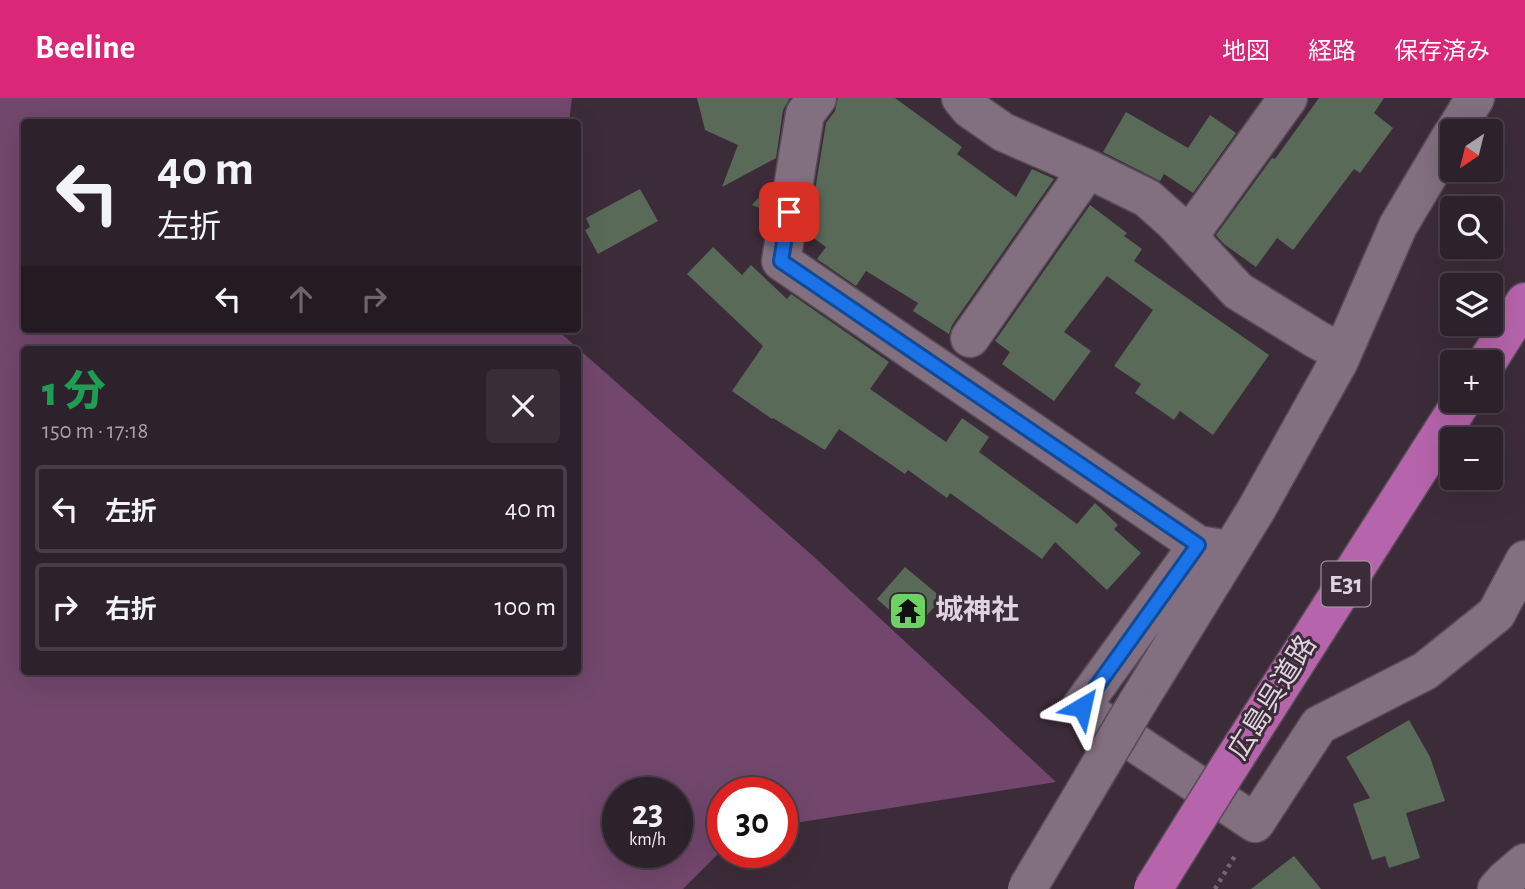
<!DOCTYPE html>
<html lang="ja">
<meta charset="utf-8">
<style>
body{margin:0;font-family:"Alegreya Sans","Noto Sans JP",sans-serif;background:#392e37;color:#f1f3f6;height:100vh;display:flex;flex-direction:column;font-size:26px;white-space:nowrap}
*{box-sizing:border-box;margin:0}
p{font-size:23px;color:#a7a3a9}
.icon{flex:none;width:38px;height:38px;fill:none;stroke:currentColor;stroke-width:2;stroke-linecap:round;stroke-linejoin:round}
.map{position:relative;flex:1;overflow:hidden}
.sheet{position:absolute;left:21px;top:248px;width:560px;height:329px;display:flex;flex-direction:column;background:#2d212b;border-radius:7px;box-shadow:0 7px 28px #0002,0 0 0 2px #483e47}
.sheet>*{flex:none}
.guide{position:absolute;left:21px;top:21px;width:560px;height:214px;border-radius:7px;box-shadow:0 7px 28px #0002,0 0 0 2px #483e47;background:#2d212b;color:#f1f3f6;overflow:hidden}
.needle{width:46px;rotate:215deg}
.controls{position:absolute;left:1440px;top:21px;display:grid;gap:14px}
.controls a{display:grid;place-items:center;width:63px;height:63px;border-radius:7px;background:#2d212b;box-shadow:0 7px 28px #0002,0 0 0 2px #483e47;font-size:35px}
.speed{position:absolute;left:602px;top:679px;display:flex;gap:14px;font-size:35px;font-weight:700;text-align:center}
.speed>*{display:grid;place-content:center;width:91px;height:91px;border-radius:50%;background:#2d212b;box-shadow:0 7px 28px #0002,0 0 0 2px #483e47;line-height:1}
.speed small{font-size:18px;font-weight:400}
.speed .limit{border:10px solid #d22;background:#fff;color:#111}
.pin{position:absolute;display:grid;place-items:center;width:60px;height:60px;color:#fff;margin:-30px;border-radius:14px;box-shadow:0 4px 10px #0006}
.me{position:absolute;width:77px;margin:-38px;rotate:36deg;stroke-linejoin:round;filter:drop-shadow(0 0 5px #0008)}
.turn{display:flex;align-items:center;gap:24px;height:147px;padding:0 21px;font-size:32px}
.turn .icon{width:91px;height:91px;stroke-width:2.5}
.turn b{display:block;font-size:49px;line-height:60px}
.lanes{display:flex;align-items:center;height:66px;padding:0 21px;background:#0003;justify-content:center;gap:35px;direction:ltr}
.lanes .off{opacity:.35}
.round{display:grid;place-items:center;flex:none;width:74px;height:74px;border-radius:7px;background:#392e37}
.overview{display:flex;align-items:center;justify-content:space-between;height:119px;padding:0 21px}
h1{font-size:42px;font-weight:800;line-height:52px;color:#1e9e55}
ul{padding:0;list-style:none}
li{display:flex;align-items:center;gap:21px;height:88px;margin:0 14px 10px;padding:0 7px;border:4px solid #483e47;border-radius:7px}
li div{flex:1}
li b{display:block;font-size:26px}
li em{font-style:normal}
header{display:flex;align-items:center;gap:42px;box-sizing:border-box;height:98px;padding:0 35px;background:#db2777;color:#fff}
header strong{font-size:33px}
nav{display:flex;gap:38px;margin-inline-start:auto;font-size:24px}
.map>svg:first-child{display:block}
.forest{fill:#73476d;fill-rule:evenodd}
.building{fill:#5a6a59}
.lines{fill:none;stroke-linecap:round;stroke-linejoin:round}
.minor-casing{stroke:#584a56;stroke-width:41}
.highway-casing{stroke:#584a56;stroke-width:41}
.path{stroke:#756773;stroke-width:4.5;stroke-dasharray:3.5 5;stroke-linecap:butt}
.minor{stroke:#826f7f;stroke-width:38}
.highway{stroke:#b664ac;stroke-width:38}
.minor-bridge-casing{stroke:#584a56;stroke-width:41;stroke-linecap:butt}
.highway-bridge-casing{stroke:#584a56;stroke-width:41;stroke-linecap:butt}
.minor-bridge{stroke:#826f7f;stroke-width:38}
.highway-bridge{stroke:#b664ac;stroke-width:38}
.route-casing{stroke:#114b97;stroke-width:18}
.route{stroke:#1a73e8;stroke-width:12}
.labels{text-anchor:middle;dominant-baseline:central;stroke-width:6;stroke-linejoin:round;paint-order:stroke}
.shield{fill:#3c2c39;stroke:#aea2ac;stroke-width:2}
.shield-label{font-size:26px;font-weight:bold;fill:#dfd4dd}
.poi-label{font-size:28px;font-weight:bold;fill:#dfd4dd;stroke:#3c2c39;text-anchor:start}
.street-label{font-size:28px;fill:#dfd4dd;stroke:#3c2c39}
</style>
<header>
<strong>Beeline</strong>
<nav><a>地図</a><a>経路</a><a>保存済み</a></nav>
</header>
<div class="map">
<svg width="1525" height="791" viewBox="0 0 1525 791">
<rect width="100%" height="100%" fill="#3c2c39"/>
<!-- forest -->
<path class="forest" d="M 0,0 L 572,0 L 569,24 L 24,24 L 24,231 L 556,231 L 813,458 L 1056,684 L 782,727 L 782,695 L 723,695 L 723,751 L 683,791 L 0,791 ZM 24,252 L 578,252 L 578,574 L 24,574 ZM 618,695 L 677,695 L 677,754 L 618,754 Z"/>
<!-- building -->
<path class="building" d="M 697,0 L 790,0 L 783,12 L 776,60 L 722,89 L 738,47 L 705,32 Z
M 838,0 L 895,0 L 962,49 L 957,56 L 1016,99 L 1032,71 L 1054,81 L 952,227 L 949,236 L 913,213 L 918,205 L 866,173 L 856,188 L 817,161 L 826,149 L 808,136 L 826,25 L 835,13 Z
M 1319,0 L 1384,0 L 1374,15 L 1393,30 L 1360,75 L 1354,71 L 1293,152 L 1277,140 L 1256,169 L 1224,146 L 1216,137 L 1272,60 L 1275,61 Z
M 1126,14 L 1188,50 L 1210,17 L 1236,35 L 1193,95 L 1164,76 L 1160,83 L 1103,54 Z
M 771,86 L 767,113 L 752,107 Z
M 640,91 L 658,123 L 598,156 L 585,132 L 590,129 L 586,120 Z
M 1090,107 L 1127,135 L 1124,138 L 1142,151 L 1134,163 L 1269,257 L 1213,337 L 1180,313 L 1174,322 L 1135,295 L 1141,286 L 1114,268 L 1153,212 L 1107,178 L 1064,234 L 1091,253 L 1054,303 L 1002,266 L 1010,254 L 995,243 Z
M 713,149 L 742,177 L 751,167 L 787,201 L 791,196 L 889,264 L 870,291 L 946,344 L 962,320 L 989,339 L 979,354 L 1077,426 L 1095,405 L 1118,427 L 1114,431 L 1141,455 L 1107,492 L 1055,444 L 1042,461 L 950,395 L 947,400 L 908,372 L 905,376 L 839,331 L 825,352 L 773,320 L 772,321 L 732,293 L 763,248 L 687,176 Z
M 905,469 L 942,500 L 913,533 L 877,501 Z
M 1409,622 L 1430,659 L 1445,703 L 1406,715 L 1420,760 L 1389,770 L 1385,758 L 1372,762 L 1353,706 L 1370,700 L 1346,659 Z
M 1294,758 L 1321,791 L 1251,791 Z"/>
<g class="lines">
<defs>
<path id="minor" d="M 817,0 L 805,16 L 781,163 L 1198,447
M 961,0 L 970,11 L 1003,34 L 1088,71 L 1147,100 L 1174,124 L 1238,193 L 1316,241 L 1342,255
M 1455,33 L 1475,0
M 1188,139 L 1288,0
M 970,240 L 1088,71
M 1231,452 L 1198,447 L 1081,609 L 1255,725 L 1319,627 L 1425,573 L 1496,516 L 1525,462
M 1136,607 L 1256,412 L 1339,263 L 1398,128 L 1452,37
M 1497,791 L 1505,782 L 1525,765"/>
<path id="highway" d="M 1487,264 L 1525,204
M 1229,669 L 1462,303"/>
</defs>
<!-- minor casing -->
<use href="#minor" class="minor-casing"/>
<!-- highway casing -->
<use href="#highway" class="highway-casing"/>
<!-- path -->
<path class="path" d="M 1215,791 L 1236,756"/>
<!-- minor -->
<use href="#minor" class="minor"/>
<!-- highway -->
<use href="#highway" class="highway"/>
<defs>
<path id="minor-bridge" d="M 1027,791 L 1136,607"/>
<path id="highway-bridge" d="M 1153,791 L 1229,669"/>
</defs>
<!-- minor-bridge casing -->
<use href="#minor-bridge" class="minor-bridge-casing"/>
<!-- highway-bridge casing -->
<use href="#highway-bridge" class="highway-bridge-casing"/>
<!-- minor-bridge -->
<use href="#minor-bridge" class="minor-bridge"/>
<!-- highway-bridge -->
<use href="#highway-bridge" class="highway-bridge"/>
</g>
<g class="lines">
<defs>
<path id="route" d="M 789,114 L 781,163 L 1198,447 L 1082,609"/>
</defs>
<!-- route casing -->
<use href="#route" class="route-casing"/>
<!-- route -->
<use href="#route" class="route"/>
</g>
<!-- icons -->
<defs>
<symbol id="temple-square" viewBox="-11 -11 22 22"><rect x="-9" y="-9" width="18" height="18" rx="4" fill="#6cd362" stroke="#3c2c39"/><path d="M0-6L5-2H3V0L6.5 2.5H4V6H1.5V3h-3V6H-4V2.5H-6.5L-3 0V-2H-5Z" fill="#111"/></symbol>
</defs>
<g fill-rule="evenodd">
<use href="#temple-square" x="886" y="491" width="44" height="44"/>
</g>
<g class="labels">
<!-- shield labels -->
<rect class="shield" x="1321.5" y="463.5" width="49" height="45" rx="5"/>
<g class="shield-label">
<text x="1346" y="486">E31</text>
</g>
<!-- poi labels -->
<g class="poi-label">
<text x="935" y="513">城神社</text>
</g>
<!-- street labels -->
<g class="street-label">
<text transform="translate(1273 600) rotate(-58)">広島呉道路</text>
</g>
</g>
</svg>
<div class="controls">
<a><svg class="needle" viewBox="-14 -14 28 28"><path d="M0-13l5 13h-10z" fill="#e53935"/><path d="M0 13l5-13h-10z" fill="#a7a3a9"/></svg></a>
<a><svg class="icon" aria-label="search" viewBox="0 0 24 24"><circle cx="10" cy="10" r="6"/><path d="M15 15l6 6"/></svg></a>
<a><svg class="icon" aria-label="layers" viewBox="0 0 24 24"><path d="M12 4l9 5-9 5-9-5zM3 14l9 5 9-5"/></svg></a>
<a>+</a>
<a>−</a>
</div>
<div class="speed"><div>23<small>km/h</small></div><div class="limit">30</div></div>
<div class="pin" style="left:789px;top:114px;background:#d93025"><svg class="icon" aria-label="arrive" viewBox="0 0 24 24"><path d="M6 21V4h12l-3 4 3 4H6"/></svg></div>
<svg class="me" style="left:1082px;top:609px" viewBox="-20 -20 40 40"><path d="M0-17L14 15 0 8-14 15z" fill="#1a73e8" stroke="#fff" stroke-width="4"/></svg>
<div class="guide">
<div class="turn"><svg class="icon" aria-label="left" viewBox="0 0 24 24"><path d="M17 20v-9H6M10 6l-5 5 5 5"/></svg><div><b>40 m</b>左折</div></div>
<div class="lanes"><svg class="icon" aria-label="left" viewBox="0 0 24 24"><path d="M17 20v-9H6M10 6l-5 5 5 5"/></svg><svg class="icon off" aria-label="ahead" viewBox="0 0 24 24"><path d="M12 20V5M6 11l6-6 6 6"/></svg><svg class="icon off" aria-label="right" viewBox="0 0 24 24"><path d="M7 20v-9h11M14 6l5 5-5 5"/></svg></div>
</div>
<section class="sheet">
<div class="overview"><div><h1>1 分</h1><p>150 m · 17:18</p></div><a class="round"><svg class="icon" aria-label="close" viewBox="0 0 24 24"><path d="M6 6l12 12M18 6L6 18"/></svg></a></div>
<ul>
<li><svg class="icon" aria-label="left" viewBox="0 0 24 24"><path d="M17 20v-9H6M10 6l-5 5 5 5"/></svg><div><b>左折</b></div><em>40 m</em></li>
<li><svg class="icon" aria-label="right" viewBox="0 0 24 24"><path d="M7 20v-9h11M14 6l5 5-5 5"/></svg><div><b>右折</b></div><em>100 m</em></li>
</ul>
</section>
</div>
